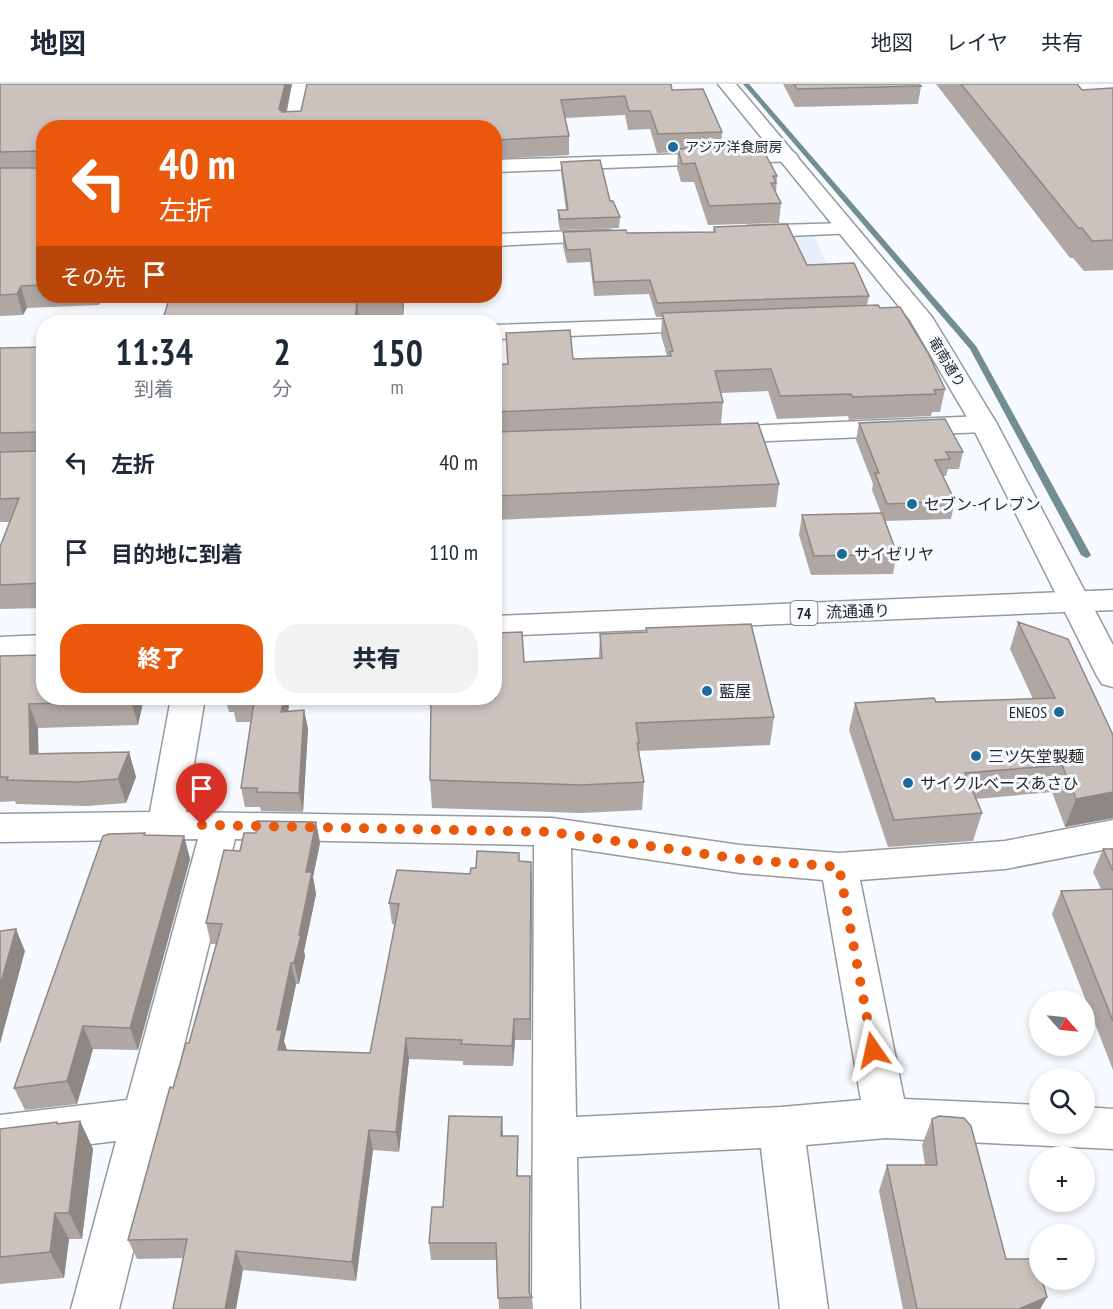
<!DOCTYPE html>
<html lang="ja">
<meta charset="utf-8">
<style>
body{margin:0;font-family:"PT Sans Narrow","Noto Sans JP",sans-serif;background:#f2f2f3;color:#1f2937;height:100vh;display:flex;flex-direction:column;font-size:22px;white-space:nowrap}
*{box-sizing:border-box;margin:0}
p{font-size:20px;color:#747a83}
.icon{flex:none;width:33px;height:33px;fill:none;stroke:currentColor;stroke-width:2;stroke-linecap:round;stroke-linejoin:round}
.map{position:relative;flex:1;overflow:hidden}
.sheet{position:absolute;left:36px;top:231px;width:466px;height:390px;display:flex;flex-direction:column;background:#fff;border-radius:24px;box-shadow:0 3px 9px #0003}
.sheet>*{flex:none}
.banner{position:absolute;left:36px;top:36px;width:466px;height:183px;border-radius:24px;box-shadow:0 3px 9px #0003;background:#ea580c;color:#fff;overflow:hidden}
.needle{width:39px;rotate:117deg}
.buttons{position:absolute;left:1029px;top:906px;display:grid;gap:12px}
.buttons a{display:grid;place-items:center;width:66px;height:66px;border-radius:50%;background:#fff;box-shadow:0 3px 9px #0003;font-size:30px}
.pin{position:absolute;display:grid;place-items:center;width:51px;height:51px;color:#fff;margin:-62px -26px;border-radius:50% 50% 50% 0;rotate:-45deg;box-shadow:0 0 6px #0007}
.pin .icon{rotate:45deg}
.me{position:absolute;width:66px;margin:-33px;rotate:349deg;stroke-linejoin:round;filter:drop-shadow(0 0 4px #0008)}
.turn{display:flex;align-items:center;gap:21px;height:126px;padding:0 24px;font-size:27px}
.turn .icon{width:78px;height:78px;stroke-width:2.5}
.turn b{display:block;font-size:42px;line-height:51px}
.then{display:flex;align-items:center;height:57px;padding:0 24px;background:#0003;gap:12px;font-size:22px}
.eta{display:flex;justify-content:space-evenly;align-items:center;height:102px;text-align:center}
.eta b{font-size:36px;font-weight:800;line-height:42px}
.primary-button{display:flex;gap:12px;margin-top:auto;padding:12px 24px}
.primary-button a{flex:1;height:69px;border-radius:24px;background:#ea580c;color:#fff;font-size:24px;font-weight:800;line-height:69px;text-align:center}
.primary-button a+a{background:#f2f2f3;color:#1f2937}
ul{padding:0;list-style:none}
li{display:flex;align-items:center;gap:18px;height:90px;padding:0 24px}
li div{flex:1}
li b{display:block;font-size:22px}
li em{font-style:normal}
header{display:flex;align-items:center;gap:36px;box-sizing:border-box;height:84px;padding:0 30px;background:#fff;border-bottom:2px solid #e0e1e3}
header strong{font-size:28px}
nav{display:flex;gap:33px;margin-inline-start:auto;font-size:21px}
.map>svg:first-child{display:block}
.built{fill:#e7f0fa}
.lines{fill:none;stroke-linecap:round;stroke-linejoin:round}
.stream{fill:#738e93;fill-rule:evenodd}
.street-casing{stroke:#959aa0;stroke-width:3}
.secondary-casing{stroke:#959aa0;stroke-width:3}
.primary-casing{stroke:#959aa0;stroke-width:3}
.street{fill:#fff;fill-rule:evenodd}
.secondary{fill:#fff;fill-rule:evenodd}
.primary{fill:#fff;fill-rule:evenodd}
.wall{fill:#afa7a3}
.shaded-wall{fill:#8e8885}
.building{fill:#cbc2be;stroke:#8e8885;stroke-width:1.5}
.route{stroke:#ea580c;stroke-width:10;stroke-dasharray:0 18}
.poi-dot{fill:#1d6a9c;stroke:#f7fafe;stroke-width:2}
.labels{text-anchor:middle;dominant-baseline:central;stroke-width:6;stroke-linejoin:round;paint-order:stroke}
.far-poi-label{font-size:14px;fill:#25272a;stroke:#f7fafe;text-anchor:start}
.far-street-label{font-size:14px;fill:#25272a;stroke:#f7fafe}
.shield{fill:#f7fafe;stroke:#64666a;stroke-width:1.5}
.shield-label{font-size:15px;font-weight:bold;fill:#25272a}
.poi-label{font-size:16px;fill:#25272a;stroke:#f7fafe;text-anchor:start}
.street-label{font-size:16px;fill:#25272a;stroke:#f7fafe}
</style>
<header>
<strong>地図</strong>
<nav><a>地図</a><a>レイヤ</a><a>共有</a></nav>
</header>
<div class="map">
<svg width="1113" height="1225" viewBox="0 0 1113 1225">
<rect width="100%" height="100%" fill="#f7fafe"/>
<!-- built -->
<path class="built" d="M 814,152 L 832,191 L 796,192 L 781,153 Z"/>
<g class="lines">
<!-- stream -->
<path class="stream" d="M 743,0 L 749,0 L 976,262 L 1091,471 L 1089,473 L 1086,474 L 1081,471 L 970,265 Z"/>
<defs>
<path id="street" d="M 292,0 L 310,0 L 302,44 L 284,44 Z
M 788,67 L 795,69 L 798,73 L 795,77 L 495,88 L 495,76 Z
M 847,139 L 854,141 L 857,145 L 854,149 L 747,154 L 740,152 L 737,148 L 740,144 L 747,142 Z
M 608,146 L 615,148 L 619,152 L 615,156 L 495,162 L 495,150 Z
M 252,212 L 274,212 L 269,238 L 246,238 Z
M 706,234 L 714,236 L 718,241 L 714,246 L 495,255 L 495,241 Z
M 984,332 L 993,334 L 997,340 L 993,346 L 984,348 L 719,359 L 710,357 L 706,351 L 710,345 L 719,343 Z
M 171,614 L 205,614 L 186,728 L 552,734 L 740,761 L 839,769 L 1005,757 L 1113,736 L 1113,764 L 1005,785 L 860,796 L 904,1015 L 1040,1021 L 1040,1040 L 1084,1040 L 1084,1023 L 1113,1025 L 1113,1065 L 886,1054 L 806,1061 L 828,1225 L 780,1225 L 761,1064 L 577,1073 L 580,1225 L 532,1225 L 534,761 L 235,755 L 119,1225 L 71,1225 L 116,1057 L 0,1071 L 0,1031 L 127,1016 L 198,755 L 0,758 L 0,730 L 150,728 ZM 571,764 L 740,789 L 823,796 L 861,1016 L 781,1023 L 576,1033 Z"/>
<path id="secondary" d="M 718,0 L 736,0 L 932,233 L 997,340 L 1113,561 L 1113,603 L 1102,600 L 1097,592 L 971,340 L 910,236 Z"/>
<path id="primary" d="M 1113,506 L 1113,526 L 495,552 L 495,532 Z
M 44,551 L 44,571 L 0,573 L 0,553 Z"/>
</defs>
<!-- street casing -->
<use href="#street" class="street-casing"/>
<!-- secondary casing -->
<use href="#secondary" class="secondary-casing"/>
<!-- primary casing -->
<use href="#primary" class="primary-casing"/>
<!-- street -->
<use href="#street" class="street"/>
<!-- secondary -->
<use href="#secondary" class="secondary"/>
<!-- primary -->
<use href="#primary" class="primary"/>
</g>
<!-- wall -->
<path class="wall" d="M 0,0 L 292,0 L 285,28 L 672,6 L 722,48 L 721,63 L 777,92 L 776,109 L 781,119 L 779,139 L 708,141 L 694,98 L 681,98 L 677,84 L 678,68 L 657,69 L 650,45 L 628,46 L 625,31 L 565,34 L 569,52 L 569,71 L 495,75 L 495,44 L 44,44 L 44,212 L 102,212 L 99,221 L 27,224 L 23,231 L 0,232 Z
M 783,0 L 919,0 L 921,2 L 918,20 L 795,23 Z
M 936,0 L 1077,0 L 1082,6 L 1113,4 L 1113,186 L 1084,187 L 1073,174 L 1070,174 Z
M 561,78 L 610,117 L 620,133 L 619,144 L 560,146 L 558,136 L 558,126 L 566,126 L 561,88 Z
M 714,143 L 807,181 L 869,212 L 867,221 L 880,224 L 945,305 L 940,328 L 932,328 L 931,332 L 849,336 L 848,332 L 777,335 L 768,307 L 720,309 L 723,318 L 721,340 L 779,400 L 776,423 L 496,436 L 497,480 L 495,480 L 495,281 L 507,280 L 506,249 L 573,275 L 667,272 L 661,251 L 662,233 L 656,233 L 649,210 L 594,212 L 590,178 L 567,179 L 563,162 L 563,148 L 627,149 L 713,148 Z
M 170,212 L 249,214 L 248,218 L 267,218 L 269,212 L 468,212 L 468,217 L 404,218 L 403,235 L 359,236 Z
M 44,263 L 44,524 L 0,525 L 0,463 L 10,438 L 0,438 L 0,264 Z
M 859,339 L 963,368 L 959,385 L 948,385 L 946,392 L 943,392 L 955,417 L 951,435 L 885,437 L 897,470 L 893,490 L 811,491 L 799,451 L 802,431 L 881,429 L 872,406 L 873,400 L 856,356 Z
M 1018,538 L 1113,651 L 1113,734 L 1065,743 L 1052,708 L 976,715 L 982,729 L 973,757 L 888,763 L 849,646 L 855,619 L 936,618 L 1033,615 L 1010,565 Z
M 646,544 L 774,633 L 770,661 L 639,667 L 644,698 L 642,726 L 581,729 L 432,724 L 430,696 L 524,578 L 599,574 L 600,550 L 646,548 Z
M 0,572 L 144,614 L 138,641 L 38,644 L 38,669 L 129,668 L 136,693 L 126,719 L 87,722 L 16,720 L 15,717 L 0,718 Z
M 225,614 L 290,614 L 288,627 L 304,626 L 308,645 L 303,728 L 261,727 L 260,723 L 245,723 L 241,704 L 251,638 L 236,638 L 234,628 L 229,628 Z
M 316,738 L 320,759 L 313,793 L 316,810 L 304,867 L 305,872 L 299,900 L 296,900 L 284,957 L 287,966 L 370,969 L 395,841 L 392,840 L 389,819 L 470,790 L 476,784 L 519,777 L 531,778 L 531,956 L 515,956 L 513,982 L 463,981 L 463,977 L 409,975 L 399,1068 L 373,1066 L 356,1197 L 243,1186 L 184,1174 L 137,1175 L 128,1156 L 173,1004 L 189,959 L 216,860 L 211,860 L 206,839 L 240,767 L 256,749 Z
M 145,749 L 145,751 L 184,752 L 190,775 L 138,966 L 93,965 L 77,1020 L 25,1026 L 14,1004 Z
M 1103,765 L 1113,765 L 1113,986 L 1052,830 L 1061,807 L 1101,805 L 1093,788 Z
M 932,1035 L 1006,1175 L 1047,1213 L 1040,1225 L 903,1225 L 879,1107 L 887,1081 L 925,1081 L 922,1061 Z
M 80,1037 L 93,1065 L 82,1155 L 69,1155 L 64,1194 L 0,1200 L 0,1045 Z
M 503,1052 L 518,1052 L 518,1092 L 530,1092 L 530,1210 L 532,1213 L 533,1225 L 499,1225 L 496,1176 L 431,1176 L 429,1159 L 443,1123 Z"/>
<!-- shaded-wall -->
<path class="shaded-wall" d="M 285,0 L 292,0 L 282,44 L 279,25 Z
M 21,202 L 27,224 L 23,231 L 17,210 Z
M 97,212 L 102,212 L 99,221 Z
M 242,212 L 249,212 L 249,214 L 244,238 L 241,218 Z
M 402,212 L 403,212 L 404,218 L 403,235 Z
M 357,215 L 359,236 L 359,238 L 355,238 Z
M 132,614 L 144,614 L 138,641 L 131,617 Z
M 284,614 L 290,614 L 285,647 L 281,628 Z
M 29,620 L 38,644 L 39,694 L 30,670 Z
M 304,626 L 308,645 L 303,728 L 299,709 Z
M 129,668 L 136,693 L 126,719 L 118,695 Z
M 1113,708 L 1113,734 L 1065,743 L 1076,715 Z
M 316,738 L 320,759 L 313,793 L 316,810 L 304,867 L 305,872 L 299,900 L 294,879 L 299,851 L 306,788 Z
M 184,752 L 190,775 L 138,966 L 130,944 Z
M 531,778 L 532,799 L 531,956 L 530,935 Z
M 16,845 L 25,867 L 0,960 L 0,902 Z
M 291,879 L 296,900 L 284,957 L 287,966 L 278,966 L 277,946 Z
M 514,935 L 515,956 L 513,982 L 512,962 Z
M 83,942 L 93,965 L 77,1020 L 67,997 Z
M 406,954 L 409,975 L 399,1068 L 396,1048 Z
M 502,1033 L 503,1051 L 502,1069 L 501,1052 Z
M 80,1037 L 93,1065 L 82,1155 L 69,1129 Z
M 369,1046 L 373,1066 L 356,1197 L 352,1178 Z
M 518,1052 L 518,1109 L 517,1092 Z
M 55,1129 L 69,1155 L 64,1194 L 50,1168 Z
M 236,1167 L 243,1186 L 236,1225 L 225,1225 Z
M 1047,1213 L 1040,1225 L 1019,1225 Z"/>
<!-- building -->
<path class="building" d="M 0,0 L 285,0 L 279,25 L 282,28 L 301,27 L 307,0 L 671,0 L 672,6 L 703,5 L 722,48 L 658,50 L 650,27 L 629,27 L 625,12 L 561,16 L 569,52 L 495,56 L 495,44 L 44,44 L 44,152 L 41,157 L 44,157 L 44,201 L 21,202 L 17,210 L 0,211 L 0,84 L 39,84 L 41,82 L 41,70 L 39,67 L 0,68 Z
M 794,0 L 919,0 L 921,2 L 797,5 Z
M 961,0 L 1077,0 L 1082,6 L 1113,4 L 1113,156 L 1092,157 L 1082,144 L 1078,144 Z
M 761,62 L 777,92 L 773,92 L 776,99 L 771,99 L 781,119 L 709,122 L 695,79 L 682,80 L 678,65 Z
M 600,76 L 610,117 L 613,117 L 620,133 L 560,135 L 558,126 L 568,126 L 561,78 Z
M 787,140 L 807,181 L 854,179 L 869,212 L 657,219 L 650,196 L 594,198 L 590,165 L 567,166 L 563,148 L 626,146 L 627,149 L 715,148 L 714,143 Z
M 170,212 L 242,212 L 241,218 L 267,218 L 269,212 L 402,212 L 402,214 L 357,215 L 355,238 L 162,238 Z
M 878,221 L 880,224 L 900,223 L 928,269 L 945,305 L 934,306 L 936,310 L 853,313 L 851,310 L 780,312 L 771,285 L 715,287 L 723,318 L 495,328 L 495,281 L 508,280 L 506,249 L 570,246 L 573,275 L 671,272 L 670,268 L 673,267 L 662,229 Z
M 44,263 L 44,499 L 0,501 L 0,463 L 19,414 L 0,415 L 0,368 L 37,367 L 39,365 L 39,348 L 0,349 L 0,264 Z
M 945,335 L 963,368 L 946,368 L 950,375 L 935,376 L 955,417 L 887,420 L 875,389 L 879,389 L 859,339 Z
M 758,339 L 779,400 L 495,412 L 497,457 L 495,457 L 495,348 Z
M 882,429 L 897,470 L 814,472 L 802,431 Z
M 1018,538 L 1068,555 L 1113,651 L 1113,708 L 1076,715 L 1062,681 L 965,689 L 982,729 L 894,736 L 855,619 L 934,614 L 936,618 L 1055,614 Z
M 751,540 L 774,633 L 636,639 L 639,659 L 637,659 L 644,698 L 581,701 L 430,696 L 431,614 L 495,614 L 495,549 L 522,548 L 524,578 L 602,574 L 600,550 L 647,548 L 646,544 Z
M 44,571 L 44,614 L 132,614 L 131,617 L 29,620 L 30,670 L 129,668 L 118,695 L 78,698 L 7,696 L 8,693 L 0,693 L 0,572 Z
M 233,614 L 284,614 L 281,628 L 304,626 L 299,709 L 257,708 L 257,704 L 241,704 L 254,618 L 232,619 Z
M 257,737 L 316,738 L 306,788 L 312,788 L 299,851 L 301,851 L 294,879 L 291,879 L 277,946 L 282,946 L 278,966 L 370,969 L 399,820 L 389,819 L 397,786 L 470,790 L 471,784 L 476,784 L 477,767 L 519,769 L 519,777 L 531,778 L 530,935 L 514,935 L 512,962 L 461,960 L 462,956 L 406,954 L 396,1048 L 369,1046 L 352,1178 L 236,1167 L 225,1225 L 173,1225 L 187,1155 L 128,1156 L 170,1003 L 173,1004 L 186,959 L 189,959 L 222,840 L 206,839 L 224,766 L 240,767 L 244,749 L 256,749 Z
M 145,749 L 144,751 L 184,752 L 130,944 L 83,942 L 67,997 L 14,1004 L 103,752 L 109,750 Z
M 1103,765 L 1113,765 L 1113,787 Z
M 1113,805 L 1113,937 L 1061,807 Z
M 16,845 L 0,902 L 0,847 Z
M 449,1032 L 502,1033 L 501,1052 L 518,1052 L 517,1092 L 530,1092 L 529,1209 L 532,1213 L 498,1214 L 496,1159 L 429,1159 L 432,1123 L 443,1123 Z
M 939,1032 L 964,1034 L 971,1042 L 1006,1175 L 1036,1175 L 1040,1186 L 1040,1196 L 1042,1196 L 1047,1213 L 1019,1225 L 917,1225 L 887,1081 L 937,1081 L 932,1035 Z
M 80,1037 L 69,1129 L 55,1129 L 50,1168 L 0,1173 L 0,1045 L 57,1038 L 57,1040 Z"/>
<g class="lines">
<!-- route -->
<path class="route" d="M 202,741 L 552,748 L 740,775 L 839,783 L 873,966"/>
</g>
<!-- markers -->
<g class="poi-dot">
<circle cx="673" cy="63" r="6"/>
<circle cx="912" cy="420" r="6"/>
<circle cx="842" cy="470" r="6"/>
<circle cx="707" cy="607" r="6"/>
<circle cx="1059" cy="628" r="6"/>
<circle cx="976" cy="672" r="6"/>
<circle cx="908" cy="699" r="6"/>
</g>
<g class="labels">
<!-- far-poi labels -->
<g class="far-poi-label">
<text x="685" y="63">アジア洋食厨房</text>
</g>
<!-- far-street labels -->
<g class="far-street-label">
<text transform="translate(947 278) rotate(59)">竜南通り</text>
</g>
<!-- shield labels -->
<rect class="shield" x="790.5" y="517" width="27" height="24" rx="4.5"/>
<g class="shield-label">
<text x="804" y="529">74</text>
</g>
<!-- poi labels -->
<g class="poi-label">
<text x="924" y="420">セブン-イレブン</text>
<text x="854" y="470">サイゼリヤ</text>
<text x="719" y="607">藍屋</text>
<text x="1047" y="628" text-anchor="end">ENEOS</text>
<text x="988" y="672">三ツ矢堂製麺</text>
<text x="920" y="699">サイクルベースあさひ</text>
</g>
<!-- street labels -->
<g class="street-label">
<text transform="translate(858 527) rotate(-2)">流通通り</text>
</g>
</g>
</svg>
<div class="buttons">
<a><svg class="needle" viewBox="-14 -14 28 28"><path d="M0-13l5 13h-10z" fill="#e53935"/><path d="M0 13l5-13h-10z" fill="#747a83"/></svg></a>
<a><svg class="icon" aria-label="search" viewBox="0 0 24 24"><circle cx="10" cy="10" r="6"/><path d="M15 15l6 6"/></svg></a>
<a>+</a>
<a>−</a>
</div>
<div class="pin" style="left:202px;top:741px;background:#d93025"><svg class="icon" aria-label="arrive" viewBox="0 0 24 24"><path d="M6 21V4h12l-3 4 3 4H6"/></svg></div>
<svg class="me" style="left:873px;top:966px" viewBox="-20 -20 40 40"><path d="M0-17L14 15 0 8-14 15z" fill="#ea580c" stroke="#fff" stroke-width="4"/></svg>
<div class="banner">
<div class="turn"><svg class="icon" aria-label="left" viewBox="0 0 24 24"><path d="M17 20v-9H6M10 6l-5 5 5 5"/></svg><div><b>40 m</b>左折</div></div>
<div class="then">その先<svg class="icon" aria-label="arrive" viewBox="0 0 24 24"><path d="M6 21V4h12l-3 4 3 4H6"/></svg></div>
</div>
<section class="sheet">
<div class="eta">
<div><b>11:34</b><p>到着</p></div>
<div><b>2</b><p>分</p></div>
<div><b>150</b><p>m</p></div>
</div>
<ul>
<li><svg class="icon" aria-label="left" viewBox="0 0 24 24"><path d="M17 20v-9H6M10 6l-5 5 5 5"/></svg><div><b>左折</b></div><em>40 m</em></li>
<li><svg class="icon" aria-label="arrive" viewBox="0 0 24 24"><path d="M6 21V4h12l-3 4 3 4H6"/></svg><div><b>目的地に到着</b></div><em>110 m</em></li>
</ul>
<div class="primary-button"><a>終了</a><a>共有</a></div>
</section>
</div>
